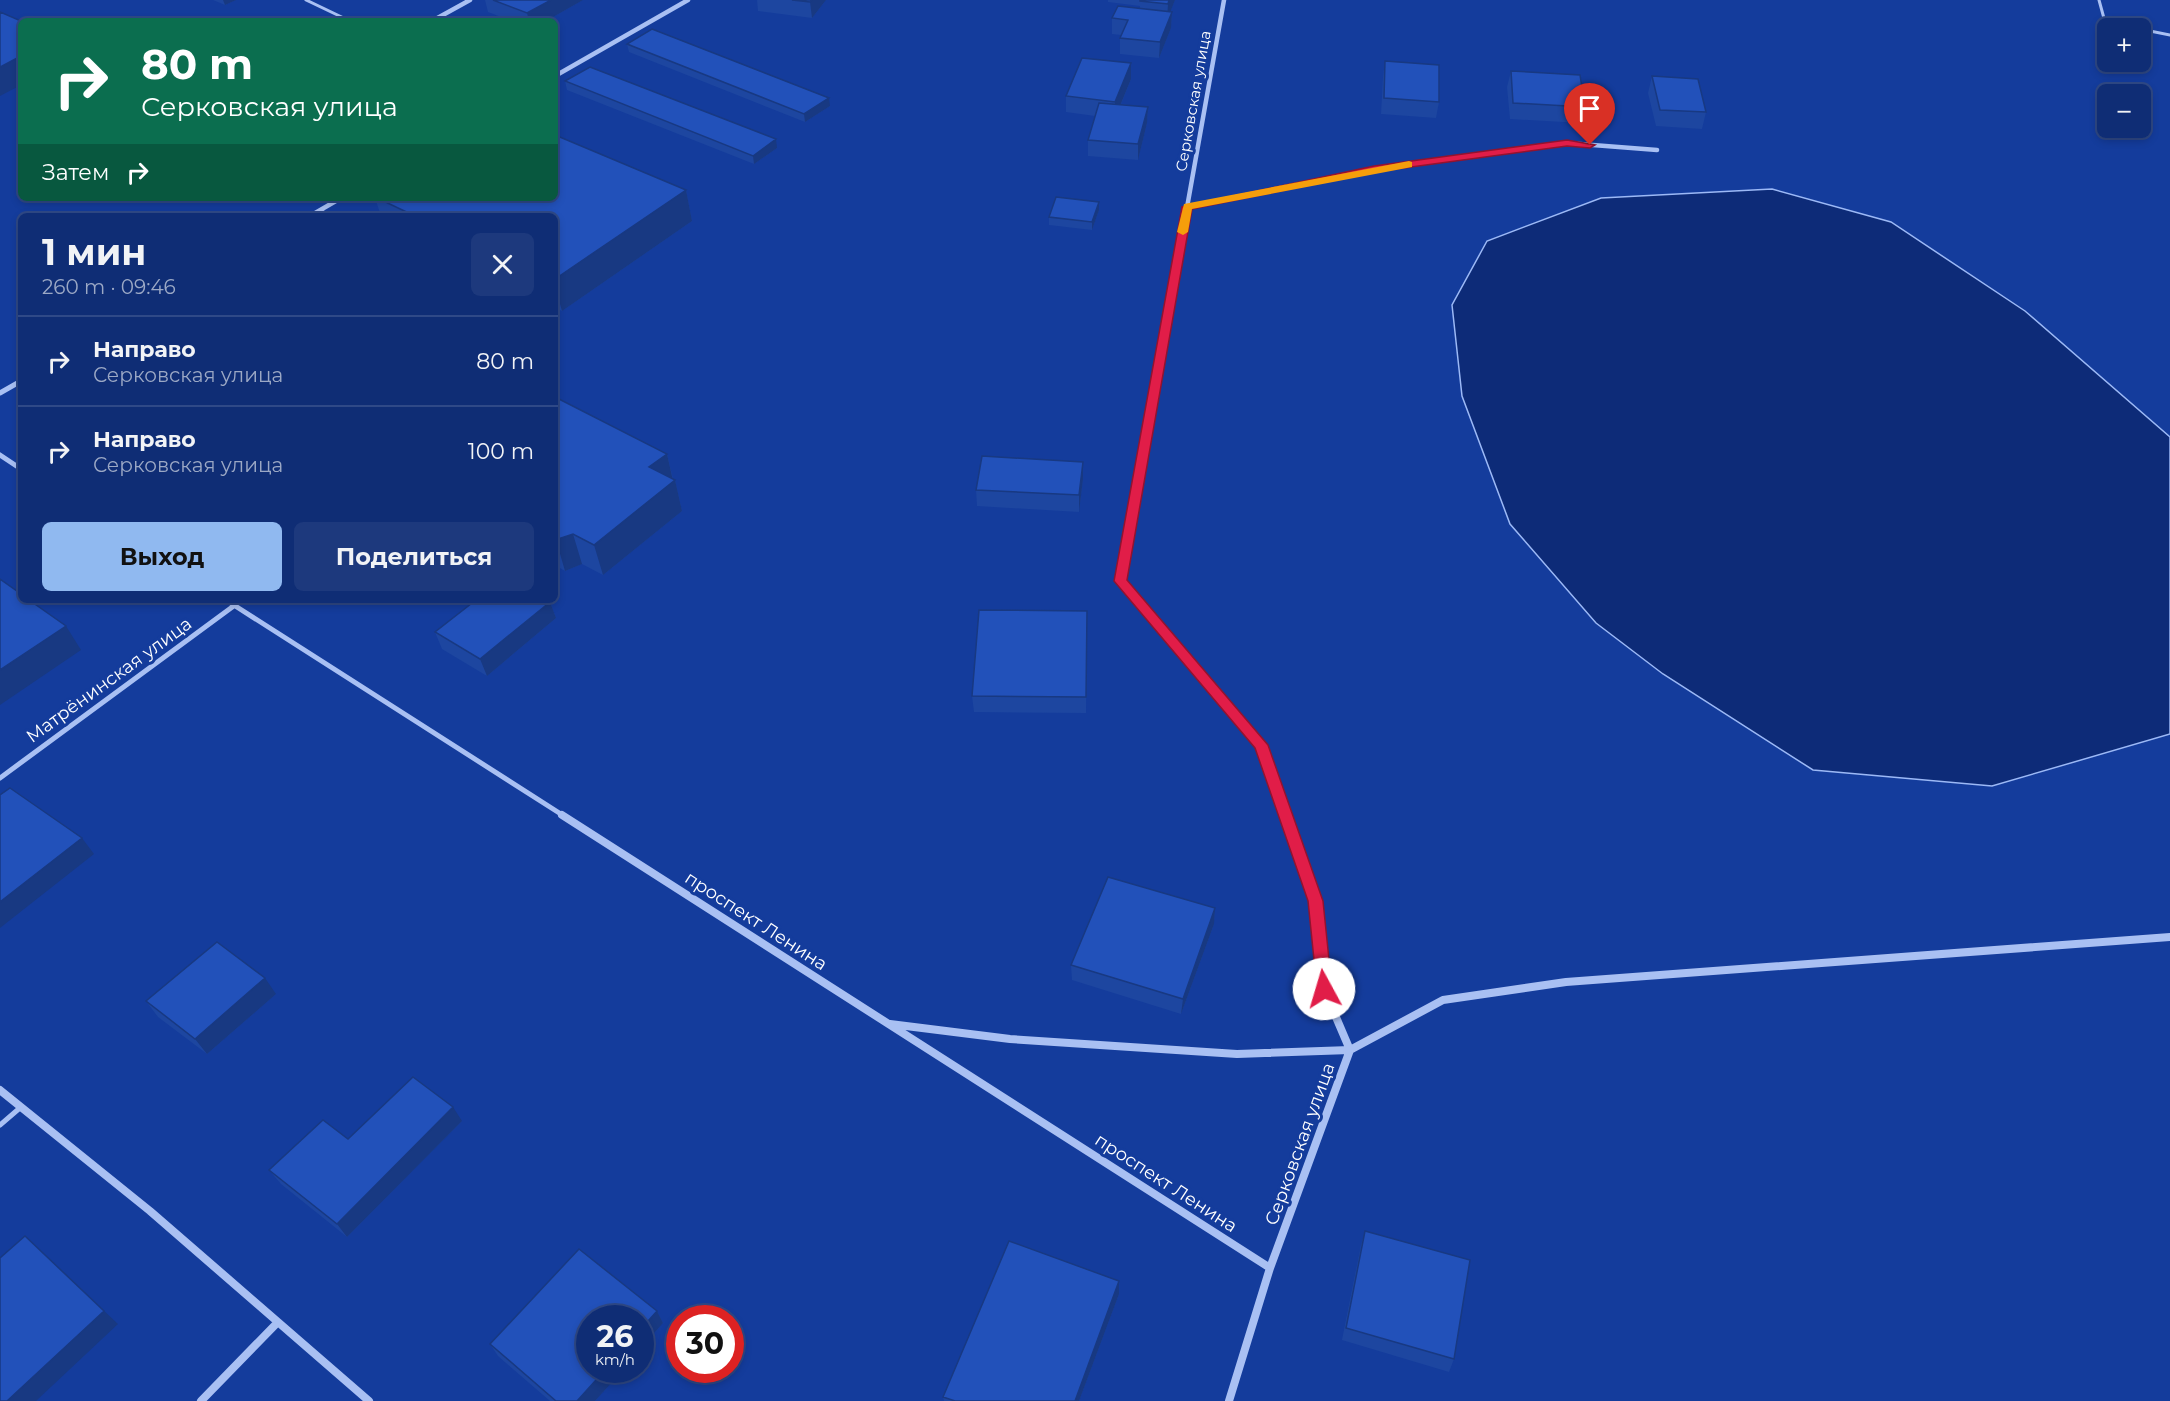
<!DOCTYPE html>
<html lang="ru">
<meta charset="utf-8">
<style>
body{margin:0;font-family:Montserrat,sans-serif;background:#1d397d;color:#f1f3f6;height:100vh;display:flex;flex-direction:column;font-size:22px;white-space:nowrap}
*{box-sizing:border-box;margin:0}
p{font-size:20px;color:#9ba8c5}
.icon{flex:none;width:33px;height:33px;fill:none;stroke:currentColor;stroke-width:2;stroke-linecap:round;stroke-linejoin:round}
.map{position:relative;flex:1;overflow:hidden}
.panel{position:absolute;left:18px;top:213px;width:540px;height:390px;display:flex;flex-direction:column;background:#0f2d75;border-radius:9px;box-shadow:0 3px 9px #0003,0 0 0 2px #2f4987}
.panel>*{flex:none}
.banner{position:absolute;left:18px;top:18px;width:540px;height:183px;border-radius:9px;box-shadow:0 3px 9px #0003,0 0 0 2px #2f4987;background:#0b6e4f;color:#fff;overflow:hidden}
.controls{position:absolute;left:2097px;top:18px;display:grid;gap:12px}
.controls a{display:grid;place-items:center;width:54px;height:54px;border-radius:9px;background:#0f2d75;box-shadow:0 3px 9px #0003,0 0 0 2px #2f4987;font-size:30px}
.speed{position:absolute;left:576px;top:1305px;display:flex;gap:12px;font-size:30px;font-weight:700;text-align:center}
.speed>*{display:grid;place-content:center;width:78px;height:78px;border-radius:50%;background:#0f2d75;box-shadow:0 3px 9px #0003,0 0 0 2px #2f4987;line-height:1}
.speed small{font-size:15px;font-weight:400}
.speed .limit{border:9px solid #d22;background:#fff;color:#111}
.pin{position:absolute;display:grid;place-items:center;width:51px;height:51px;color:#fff;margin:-62px -26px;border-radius:50% 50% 50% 0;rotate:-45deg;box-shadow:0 0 6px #0007}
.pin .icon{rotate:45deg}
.me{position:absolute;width:66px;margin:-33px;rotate:354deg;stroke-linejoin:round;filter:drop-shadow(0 0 4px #0008)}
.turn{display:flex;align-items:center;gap:21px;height:126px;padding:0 24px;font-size:27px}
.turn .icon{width:78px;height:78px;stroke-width:2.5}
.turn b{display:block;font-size:42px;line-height:51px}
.then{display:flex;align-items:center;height:57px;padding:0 24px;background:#0003;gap:12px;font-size:22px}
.round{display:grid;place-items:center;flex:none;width:63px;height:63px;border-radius:9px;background:#1d397d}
.summary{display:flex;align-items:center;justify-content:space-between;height:102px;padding:0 24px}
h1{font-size:36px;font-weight:700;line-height:45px}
.button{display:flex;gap:12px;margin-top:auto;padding:12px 24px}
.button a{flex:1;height:69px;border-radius:9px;background:#90b9f0;color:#111;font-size:24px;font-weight:700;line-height:69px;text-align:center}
.button a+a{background:#1d397d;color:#f1f3f6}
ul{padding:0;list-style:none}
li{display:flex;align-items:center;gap:18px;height:90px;padding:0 24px;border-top:2px solid #2f4987}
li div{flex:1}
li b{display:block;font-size:22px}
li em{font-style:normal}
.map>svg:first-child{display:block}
.water{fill:#0d2b78;stroke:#9cb9f6;stroke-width:1.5}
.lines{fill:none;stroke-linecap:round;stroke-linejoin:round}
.service-far1{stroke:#a9c0f3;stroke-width:3}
.service{stroke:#a9c0f3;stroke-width:5}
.minor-far2{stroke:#a9c0f3;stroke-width:4.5}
.minor-far1{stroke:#a9c0f3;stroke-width:5}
.minor{stroke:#a9c0f3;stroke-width:8}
.wall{fill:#1d46a0}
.shaded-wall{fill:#183982}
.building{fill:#2251ba;stroke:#183982;stroke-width:1.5}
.route{fill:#e11d48;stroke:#92132f;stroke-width:1.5}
.slow{fill:#f59e0b}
.labels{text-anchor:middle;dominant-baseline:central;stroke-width:6;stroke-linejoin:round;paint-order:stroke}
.far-street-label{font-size:15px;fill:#fff;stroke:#143c9c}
.street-label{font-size:18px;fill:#fff;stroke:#143c9c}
</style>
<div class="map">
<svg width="2170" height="1401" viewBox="0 0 2170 1401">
<rect width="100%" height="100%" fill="#143c9c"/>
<!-- water -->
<path class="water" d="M 1772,189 L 1891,222 L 2025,311 L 2170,437 L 2170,734 L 1992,786 L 1813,770 L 1663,674 L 1596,623 L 1510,524 L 1462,396 L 1452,305 L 1487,241 L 1601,198 Z"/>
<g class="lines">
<!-- service-far1 -->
<path class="service-far1" d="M 306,0 L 350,21
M 2099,0 L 2105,22 L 2138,28
M 2140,29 L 2170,35
M 320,210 L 331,216"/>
<!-- service -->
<path class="service" d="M 0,1125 L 21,1107"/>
<!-- minor-far2 -->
<path class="minor-far2" d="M 432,21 L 470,0
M 555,76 L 688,0
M 1187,207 L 1374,169 L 1567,143 L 1657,150
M 310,216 L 341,198
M 1160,359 L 1224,0"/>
<!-- minor-far1 -->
<path class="minor-far1" d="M 1160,357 L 1120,581 L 1261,745 L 1286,816
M 0,393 L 21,381
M 0,455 L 21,469
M 226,600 L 564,816
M 0,778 L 235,605"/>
<!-- minor -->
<path class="minor" d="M 562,815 L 1270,1268
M 890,1024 L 1010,1039 L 1237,1054 L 1350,1050 L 1443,1000 L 1566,982 L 2170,937
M 0,1090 L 150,1211 L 369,1401
M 201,1401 L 278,1322
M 1229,1401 L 1270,1268 L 1350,1050 L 1324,989 L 1315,901 L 1285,815"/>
</g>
<!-- wall -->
<path class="wall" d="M 213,0 L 236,0 L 225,5 Z
M 485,0 L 583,0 L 546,21 L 511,21 L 488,12 Z
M 757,0 L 826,0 L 812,18 L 758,11 Z
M 1108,0 L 1175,0 L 1170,12 L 1172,12 L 1171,28 L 1159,58 L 1120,54 L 1120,38 L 1121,35 L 1112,34 L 1112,18 L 1140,9 L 1140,6 L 1108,2 Z
M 627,44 L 830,106 L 805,122 L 629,52 Z
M 1385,61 L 1439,102 L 1436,118 L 1381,114 L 1383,77 Z
M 1511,71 L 1585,107 L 1581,123 L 1510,119 L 1507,87 Z
M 1652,76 L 1706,112 L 1702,129 L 1656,126 L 1648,93 Z
M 1131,79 L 1121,104 L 1148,107 L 1147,123 L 1138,160 L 1088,156 L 1088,140 L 1095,116 L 1066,112 L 1066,96 Z
M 565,81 L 777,148 L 754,164 L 567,90 Z
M 686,190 L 692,221 L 562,311 L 555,308 L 555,216 L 381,216 L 375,198 L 555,198 Z
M 1099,202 L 1099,210 L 1092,230 L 1049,225 L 1049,217 Z
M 555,397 L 667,454 L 673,479 L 675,480 L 682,511 L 603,575 L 582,564 L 565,571 L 555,565 Z
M 1083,479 L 1079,512 L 977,506 L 976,490 Z
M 550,602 L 556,618 L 487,676 L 442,649 L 435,632 Z
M 1087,611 L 1086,713 L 974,712 L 972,696 Z
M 1215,908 L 1214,924 L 1181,1014 L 1072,980 L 1071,965 Z
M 276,994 L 207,1054 L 158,1017 L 146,1001 Z
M 462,1121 L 347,1237 L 281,1184 L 269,1170 L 348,1139 Z
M 1365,1231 L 1454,1359 L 1449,1372 L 1342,1340 L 1361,1245 Z
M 1119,1281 L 1119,1294 L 1079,1401 L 944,1401 L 943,1397 Z
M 657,1311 L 663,1323 L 640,1349 L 640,1318 L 623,1370 L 595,1401 L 550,1401 L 498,1356 L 490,1344 Z"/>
<!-- shaded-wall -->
<path class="shaded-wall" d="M 223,0 L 236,0 L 225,5 Z
M 551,0 L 583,0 L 546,21 L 529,21 L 527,13 Z
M 812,0 L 826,0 L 812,18 L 810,2 Z
M 1169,0 L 1175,0 L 1167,20 L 1168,4 Z
M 1172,12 L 1171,28 L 1159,58 L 1160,42 Z
M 21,56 L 21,85 L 0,96 L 0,67 Z
M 1131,63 L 1131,79 L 1115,118 L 1115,102 Z
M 829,98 L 830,106 L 805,122 L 804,114 Z
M 1148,107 L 1147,123 L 1138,160 L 1138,144 Z
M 776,139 L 777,148 L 754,164 L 753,156 Z
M 686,190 L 692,221 L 562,311 L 555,286 L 555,279 Z
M 93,198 L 101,198 L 95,201 Z
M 1099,202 L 1099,210 L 1092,230 L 1092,222 Z
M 667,454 L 673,481 L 675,480 L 682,511 L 603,575 L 594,545 L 649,467 Z
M 1083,462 L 1083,479 L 1079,512 L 1079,495 Z
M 573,534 L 582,564 L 565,571 L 556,540 Z
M 550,602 L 556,618 L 487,676 L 480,659 Z
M 66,626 L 81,650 L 0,705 L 0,670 Z
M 82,838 L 94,854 L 0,928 L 0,902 Z
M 1215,908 L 1214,924 L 1181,1014 L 1183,999 Z
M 265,978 L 276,994 L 207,1054 L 195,1039 Z
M 453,1107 L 462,1121 L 347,1237 L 337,1224 Z
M 25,1236 L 118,1324 L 36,1401 L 7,1401 Z
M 1119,1281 L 1119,1294 L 1079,1401 L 1075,1401 Z
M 657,1311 L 663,1323 L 640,1349 L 640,1330 Z
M 605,1370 L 623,1370 L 595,1401 L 577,1401 Z"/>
<!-- building -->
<path class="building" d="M 493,0 L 551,0 L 527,13 Z
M 792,0 L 812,0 L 810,2 Z
M 1140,0 L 1169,0 L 1168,4 L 1140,1 Z
M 1118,6 L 1172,12 L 1160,42 L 1120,38 L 1128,20 L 1112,18 Z
M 0,12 L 21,21 L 21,56 L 0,67 Z
M 652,29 L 829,98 L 804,114 L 627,44 Z
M 1082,58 L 1131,63 L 1115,102 L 1066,96 Z
M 1385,61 L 1439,65 L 1439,102 L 1384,98 Z
M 590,67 L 776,139 L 753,156 L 565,81 Z
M 1511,71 L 1580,75 L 1585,107 L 1513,103 Z
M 1652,76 L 1698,79 L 1706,112 L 1660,110 Z
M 1099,103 L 1148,107 L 1138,144 L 1088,140 Z
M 555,135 L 686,190 L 555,279 L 555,216 L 415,216 L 377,198 L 555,198 Z
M 1056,197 L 1099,202 L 1092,222 L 1049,217 Z
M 555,397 L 667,454 L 649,467 L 675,480 L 594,545 L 573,534 L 555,540 Z
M 982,456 L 1083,462 L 1079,495 L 976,490 Z
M 0,579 L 21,594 L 21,600 L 29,600 L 66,626 L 0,670 Z
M 476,600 L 547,600 L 550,602 L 480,659 L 435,632 Z
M 979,610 L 1087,611 L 1086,697 L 972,696 Z
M 10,788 L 82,838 L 0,902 L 0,795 Z
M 1108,877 L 1215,908 L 1183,999 L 1071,965 Z
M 217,942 L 265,978 L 195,1039 L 146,1001 Z
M 413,1077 L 453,1107 L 337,1224 L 269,1170 L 323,1120 L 348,1139 Z
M 1365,1231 L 1470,1260 L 1454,1359 L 1346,1328 Z
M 25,1236 L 104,1311 L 7,1401 L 0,1401 L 0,1258 Z
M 1009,1241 L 1119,1281 L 1075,1401 L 955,1401 L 943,1397 Z
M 579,1249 L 657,1311 L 640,1330 L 640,1318 L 590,1318 L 590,1370 L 605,1370 L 577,1401 L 556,1401 L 490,1344 Z"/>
<!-- route -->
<path class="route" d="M 1567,140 L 1595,145 L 1590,148 L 1567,146 L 1374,172 L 1192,209 L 1127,580 L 1268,745 L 1323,901 L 1332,989 L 1330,993 L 1319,993 L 1317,989 L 1308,901 L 1255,748 L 1114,581 L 1182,207 L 1374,166 Z"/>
<!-- slow -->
<path class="slow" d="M 1409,161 L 1412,162 L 1412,167 L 1192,209 L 1188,232 L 1183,235 L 1177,232 L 1184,204 Z"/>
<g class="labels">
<!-- far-street labels -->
<g class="far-street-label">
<text transform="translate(1193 101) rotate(-80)">Серковская улица</text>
</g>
<!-- street labels -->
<g class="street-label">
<text transform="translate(109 680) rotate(-36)">Матрёнинская улица</text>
<text transform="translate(756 921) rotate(33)">проспект Ленина</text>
<text transform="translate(1300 1144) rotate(-70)">Серковская улица</text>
<text transform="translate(1166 1183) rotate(33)">проспект Ленина</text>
</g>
</g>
</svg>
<div class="controls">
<a>+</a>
<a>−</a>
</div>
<div class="speed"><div>26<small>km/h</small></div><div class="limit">30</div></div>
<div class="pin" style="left:1590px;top:145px;background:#d93025"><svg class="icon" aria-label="arrive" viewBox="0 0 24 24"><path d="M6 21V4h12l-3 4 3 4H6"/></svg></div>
<svg class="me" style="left:1324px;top:989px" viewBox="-20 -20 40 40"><circle r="19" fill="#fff"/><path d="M0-13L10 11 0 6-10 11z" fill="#e11d48"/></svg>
<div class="banner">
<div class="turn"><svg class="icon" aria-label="right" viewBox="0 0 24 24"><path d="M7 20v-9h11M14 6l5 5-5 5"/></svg><div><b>80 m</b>Серковская улица</div></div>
<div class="then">Затем<svg class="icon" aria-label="right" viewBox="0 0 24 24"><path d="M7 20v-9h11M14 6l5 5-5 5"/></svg></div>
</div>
<section class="panel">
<div class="summary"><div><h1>1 мин</h1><p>260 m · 09:46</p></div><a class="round"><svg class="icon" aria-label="close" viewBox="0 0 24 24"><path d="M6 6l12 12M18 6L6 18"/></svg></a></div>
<ul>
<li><svg class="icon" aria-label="right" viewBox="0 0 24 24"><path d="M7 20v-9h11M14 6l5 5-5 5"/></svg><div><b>Направо</b><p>Серковская улица</p></div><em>80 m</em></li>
<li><svg class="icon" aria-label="right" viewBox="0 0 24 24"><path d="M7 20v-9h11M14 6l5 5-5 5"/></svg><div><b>Направо</b><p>Серковская улица</p></div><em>100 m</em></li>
</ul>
<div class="button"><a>Выход</a><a>Поделиться</a></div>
</section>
</div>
